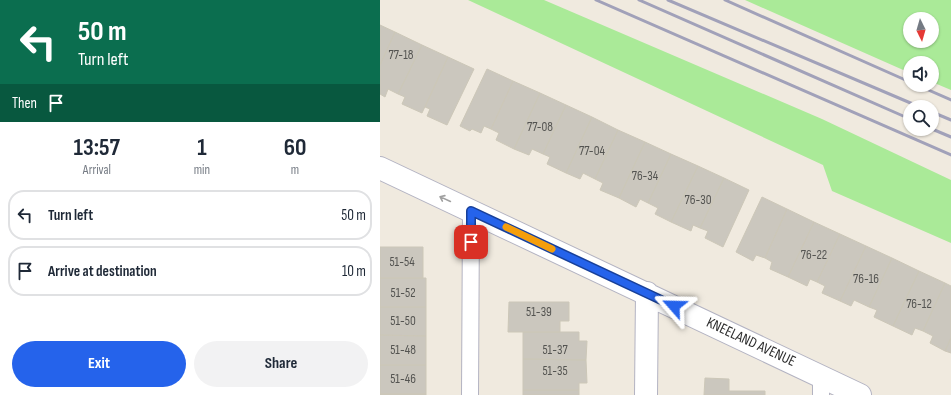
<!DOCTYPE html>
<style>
body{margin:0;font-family:"Sofia Sans Condensed",sans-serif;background:#f2f2f3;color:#1f2937;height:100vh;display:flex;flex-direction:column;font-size:15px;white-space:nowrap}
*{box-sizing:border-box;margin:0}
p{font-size:13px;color:#747a83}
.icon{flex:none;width:22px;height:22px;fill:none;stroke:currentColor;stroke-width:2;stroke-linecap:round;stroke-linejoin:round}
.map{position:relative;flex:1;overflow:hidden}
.panel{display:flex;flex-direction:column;background:#fff;width:380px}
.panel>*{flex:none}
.banner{background:#0b6e4f;color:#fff;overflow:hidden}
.needle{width:26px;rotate:175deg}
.buttons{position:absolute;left:523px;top:12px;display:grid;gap:8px}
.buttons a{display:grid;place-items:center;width:36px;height:36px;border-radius:50%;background:#fff;box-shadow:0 1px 3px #0004;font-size:20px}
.pin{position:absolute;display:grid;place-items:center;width:34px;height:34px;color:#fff;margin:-17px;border-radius:8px;box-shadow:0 2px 6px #0006}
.me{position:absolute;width:44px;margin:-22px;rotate:295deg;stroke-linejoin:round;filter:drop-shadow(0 0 3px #0008)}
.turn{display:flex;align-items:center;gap:14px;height:84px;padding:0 12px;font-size:18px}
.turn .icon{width:52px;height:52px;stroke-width:2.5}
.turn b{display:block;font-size:28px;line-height:34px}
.then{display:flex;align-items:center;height:38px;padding:0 12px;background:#0003;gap:8px;font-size:15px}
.eta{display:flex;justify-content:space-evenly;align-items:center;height:68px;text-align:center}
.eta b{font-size:24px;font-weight:700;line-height:28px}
.primary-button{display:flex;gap:8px;margin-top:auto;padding:8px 12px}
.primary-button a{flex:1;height:46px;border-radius:24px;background:#2563eb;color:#fff;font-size:16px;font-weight:700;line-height:46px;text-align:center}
.primary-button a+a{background:#f2f2f3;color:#1f2937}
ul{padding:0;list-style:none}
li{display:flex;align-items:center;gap:12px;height:50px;margin:0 8px 6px;padding:0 4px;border:2px solid #e0e1e3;border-radius:16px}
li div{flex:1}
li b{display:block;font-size:15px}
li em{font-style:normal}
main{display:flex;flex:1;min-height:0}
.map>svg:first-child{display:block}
.green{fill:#aaea98;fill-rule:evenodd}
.building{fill:#cbc7be;stroke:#ccc7b8}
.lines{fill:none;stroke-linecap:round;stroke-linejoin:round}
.lane-casing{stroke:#b3b3c2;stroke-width:18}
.street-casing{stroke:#b3b3c2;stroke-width:24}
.lane{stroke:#fff;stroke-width:16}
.street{stroke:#fff;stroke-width:22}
.rail{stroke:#a1a1b9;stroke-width:3}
.oneway{stroke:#a0a0a0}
.route-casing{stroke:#184099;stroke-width:10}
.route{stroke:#2563eb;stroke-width:7}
.slow{stroke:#f59e0b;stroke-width:7}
.labels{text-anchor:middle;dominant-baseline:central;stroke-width:3;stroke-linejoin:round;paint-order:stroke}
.number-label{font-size:13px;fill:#545451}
.street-label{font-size:15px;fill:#2d2d2d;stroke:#fff}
</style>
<main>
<section class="panel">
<div class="banner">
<div class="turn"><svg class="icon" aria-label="left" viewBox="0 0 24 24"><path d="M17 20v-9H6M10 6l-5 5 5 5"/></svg><div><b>50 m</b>Turn left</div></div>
<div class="then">Then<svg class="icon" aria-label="arrive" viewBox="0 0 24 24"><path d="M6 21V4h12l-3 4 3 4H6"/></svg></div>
</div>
<div class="eta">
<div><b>13:57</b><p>Arrival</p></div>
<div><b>1</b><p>min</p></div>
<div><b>60</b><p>m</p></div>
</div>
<ul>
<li><svg class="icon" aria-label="left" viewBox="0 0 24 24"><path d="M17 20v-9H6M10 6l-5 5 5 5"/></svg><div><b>Turn left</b></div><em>50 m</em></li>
<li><svg class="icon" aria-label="arrive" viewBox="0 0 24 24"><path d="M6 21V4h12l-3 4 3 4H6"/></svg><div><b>Arrive at destination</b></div><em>10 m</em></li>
</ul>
<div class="primary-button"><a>Exit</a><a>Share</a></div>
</section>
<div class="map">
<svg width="571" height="395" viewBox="0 0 571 395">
<rect width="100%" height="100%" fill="#f0eadf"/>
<!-- green -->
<path class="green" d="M 88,0 L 164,0 L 442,119 L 571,180 L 571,243 L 452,191 L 443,165 Z
M 365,0 L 571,0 L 571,90 L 552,82 L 552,63 L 530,63 L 530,73 ZM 530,19 L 552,19 L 552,41 L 530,41 Z"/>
<!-- building -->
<path class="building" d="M 0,25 L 15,32 L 0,65 Z
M 15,32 L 42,45 L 18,94 L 8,89 L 5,97 L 0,94 L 0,65 Z
M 42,45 L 68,57 L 42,113 L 22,104 L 25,97 L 18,94 Z
M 68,57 L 94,69 L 67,125 L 47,116 L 50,109 L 45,107 Z
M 107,69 L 133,81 L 111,129 L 104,126 L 101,133 L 92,129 L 90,131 L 80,126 Z
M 133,81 L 160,93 L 134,149 L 116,140 L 119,133 L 111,129 Z
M 160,93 L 186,105 L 163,154 L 152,149 L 149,155 L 134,149 Z
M 186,105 L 212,117 L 186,173 L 167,164 L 170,157 L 163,154 Z
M 212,117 L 238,130 L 215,179 L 203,173 L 200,179 L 186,173 Z
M 238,130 L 265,142 L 239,198 L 220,190 L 223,183 L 215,179 Z
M 265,142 L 291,154 L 268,203 L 260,199 L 256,207 L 239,198 Z
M 291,154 L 318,166 L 291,222 L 275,214 L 278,208 L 268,203 Z
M 318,166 L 344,178 L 320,228 L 313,225 L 311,231 L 291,222 Z
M 344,178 L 369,190 L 343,247 L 325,238 L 328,231 L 320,228 Z
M 382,197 L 407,209 L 385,258 L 376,255 L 373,261 L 356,252 Z
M 407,209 L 434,222 L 408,277 L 390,269 L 392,262 L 385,258 Z
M 434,222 L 460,234 L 437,282 L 430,279 L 427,286 L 408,277 Z
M 460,234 L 486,246 L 460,301 L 442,293 L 445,286 L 437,282 Z
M 486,246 L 512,258 L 489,307 L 474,300 L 471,306 L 460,301 Z
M 0,247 L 43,247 L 43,278 L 0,278 Z
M 512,258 L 539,271 L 513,326 L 494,317 L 497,310 L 489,307 Z
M 539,271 L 565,283 L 543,331 L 535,328 L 532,335 L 513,326 Z
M 0,278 L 46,278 L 46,307 L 0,307 Z
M 565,283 L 571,286 L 571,338 L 565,351 L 550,343 L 553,336 L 543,331 Z
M 129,302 L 189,302 L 189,321 L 180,321 L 180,332 L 128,332 Z
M 0,307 L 46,307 L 46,336 L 0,335 Z
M 143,332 L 199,332 L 199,341 L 207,341 L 206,360 L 143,359 Z
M 0,335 L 46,336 L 46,365 L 0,365 Z
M 571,338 L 571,353 L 565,351 Z
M 143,359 L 206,360 L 207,383 L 199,383 L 199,390 L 143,390 Z
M 0,365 L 46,365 L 46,394 L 0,394 Z
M 325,378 L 349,379 L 349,391 L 385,391 L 385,395 L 324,395 Z
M 143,390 L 199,390 L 199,395 L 143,395 Z
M 0,394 L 46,394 L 46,395 L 0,395 Z"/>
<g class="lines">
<defs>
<path id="lane" d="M 441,376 L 441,395
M 90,395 L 91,211"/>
<path id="street" d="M 0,168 L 480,395
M 266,395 L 267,293"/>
</defs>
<!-- lane casing -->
<use href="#lane" class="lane-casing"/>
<!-- street casing -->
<use href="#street" class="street-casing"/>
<!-- lane -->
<use href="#lane" class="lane"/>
<!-- street -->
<use href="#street" class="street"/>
<!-- rail -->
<path class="rail" d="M 216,0 L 571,155
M 259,0 L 530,119
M 288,0 L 540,107
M 345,0 L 530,82
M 537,85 L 571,100
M 552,112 L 571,120
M 552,129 L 571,137"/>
</g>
<!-- one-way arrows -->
<defs><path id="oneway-shaft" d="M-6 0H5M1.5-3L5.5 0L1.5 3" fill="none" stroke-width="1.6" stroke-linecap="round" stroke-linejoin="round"/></defs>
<use class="oneway" href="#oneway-shaft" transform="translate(65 199) rotate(-155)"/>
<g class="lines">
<defs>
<path id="route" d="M 91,242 L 91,211 L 294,306"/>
</defs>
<!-- route casing -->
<use href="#route" class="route-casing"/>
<!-- route -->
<use href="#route" class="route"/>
<!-- slow -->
<path class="slow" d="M 126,227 L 172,249"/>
</g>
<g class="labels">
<!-- number labels -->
<g class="number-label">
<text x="21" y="55">77-18</text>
<text x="160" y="127">77-08</text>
<text x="212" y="151">77-04</text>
<text x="265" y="176">76-34</text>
<text x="318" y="200">76-30</text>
<text x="434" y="255">76-22</text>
<text x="22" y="262">51-54</text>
<text x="486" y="279">76-16</text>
<text x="23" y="293">51-52</text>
<text x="539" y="304">76-12</text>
<text x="159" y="312">51-39</text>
<text x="23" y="321">51-50</text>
<text x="23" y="350">51-48</text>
<text x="175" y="350">51-37</text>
<text x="175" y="371">51-35</text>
<text x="23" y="379">51-46</text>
</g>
<!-- street labels -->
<g class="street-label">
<text transform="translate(371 342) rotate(25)">KNEELAND AVENUE</text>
</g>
</g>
</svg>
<div class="buttons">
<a><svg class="needle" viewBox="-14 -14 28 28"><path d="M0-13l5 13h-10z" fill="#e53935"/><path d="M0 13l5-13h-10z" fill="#747a83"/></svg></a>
<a><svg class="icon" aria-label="sound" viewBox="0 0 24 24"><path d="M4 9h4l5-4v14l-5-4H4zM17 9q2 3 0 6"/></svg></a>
<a><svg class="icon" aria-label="search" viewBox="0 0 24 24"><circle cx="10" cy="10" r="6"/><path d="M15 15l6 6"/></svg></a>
</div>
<div class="pin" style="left:91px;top:242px;background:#d93025"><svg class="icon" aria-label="arrive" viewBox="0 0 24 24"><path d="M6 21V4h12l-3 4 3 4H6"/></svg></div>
<svg class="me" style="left:294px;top:306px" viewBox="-20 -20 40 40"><path d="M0-17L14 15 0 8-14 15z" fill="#2563eb" stroke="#fff" stroke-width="4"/></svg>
</div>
</main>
